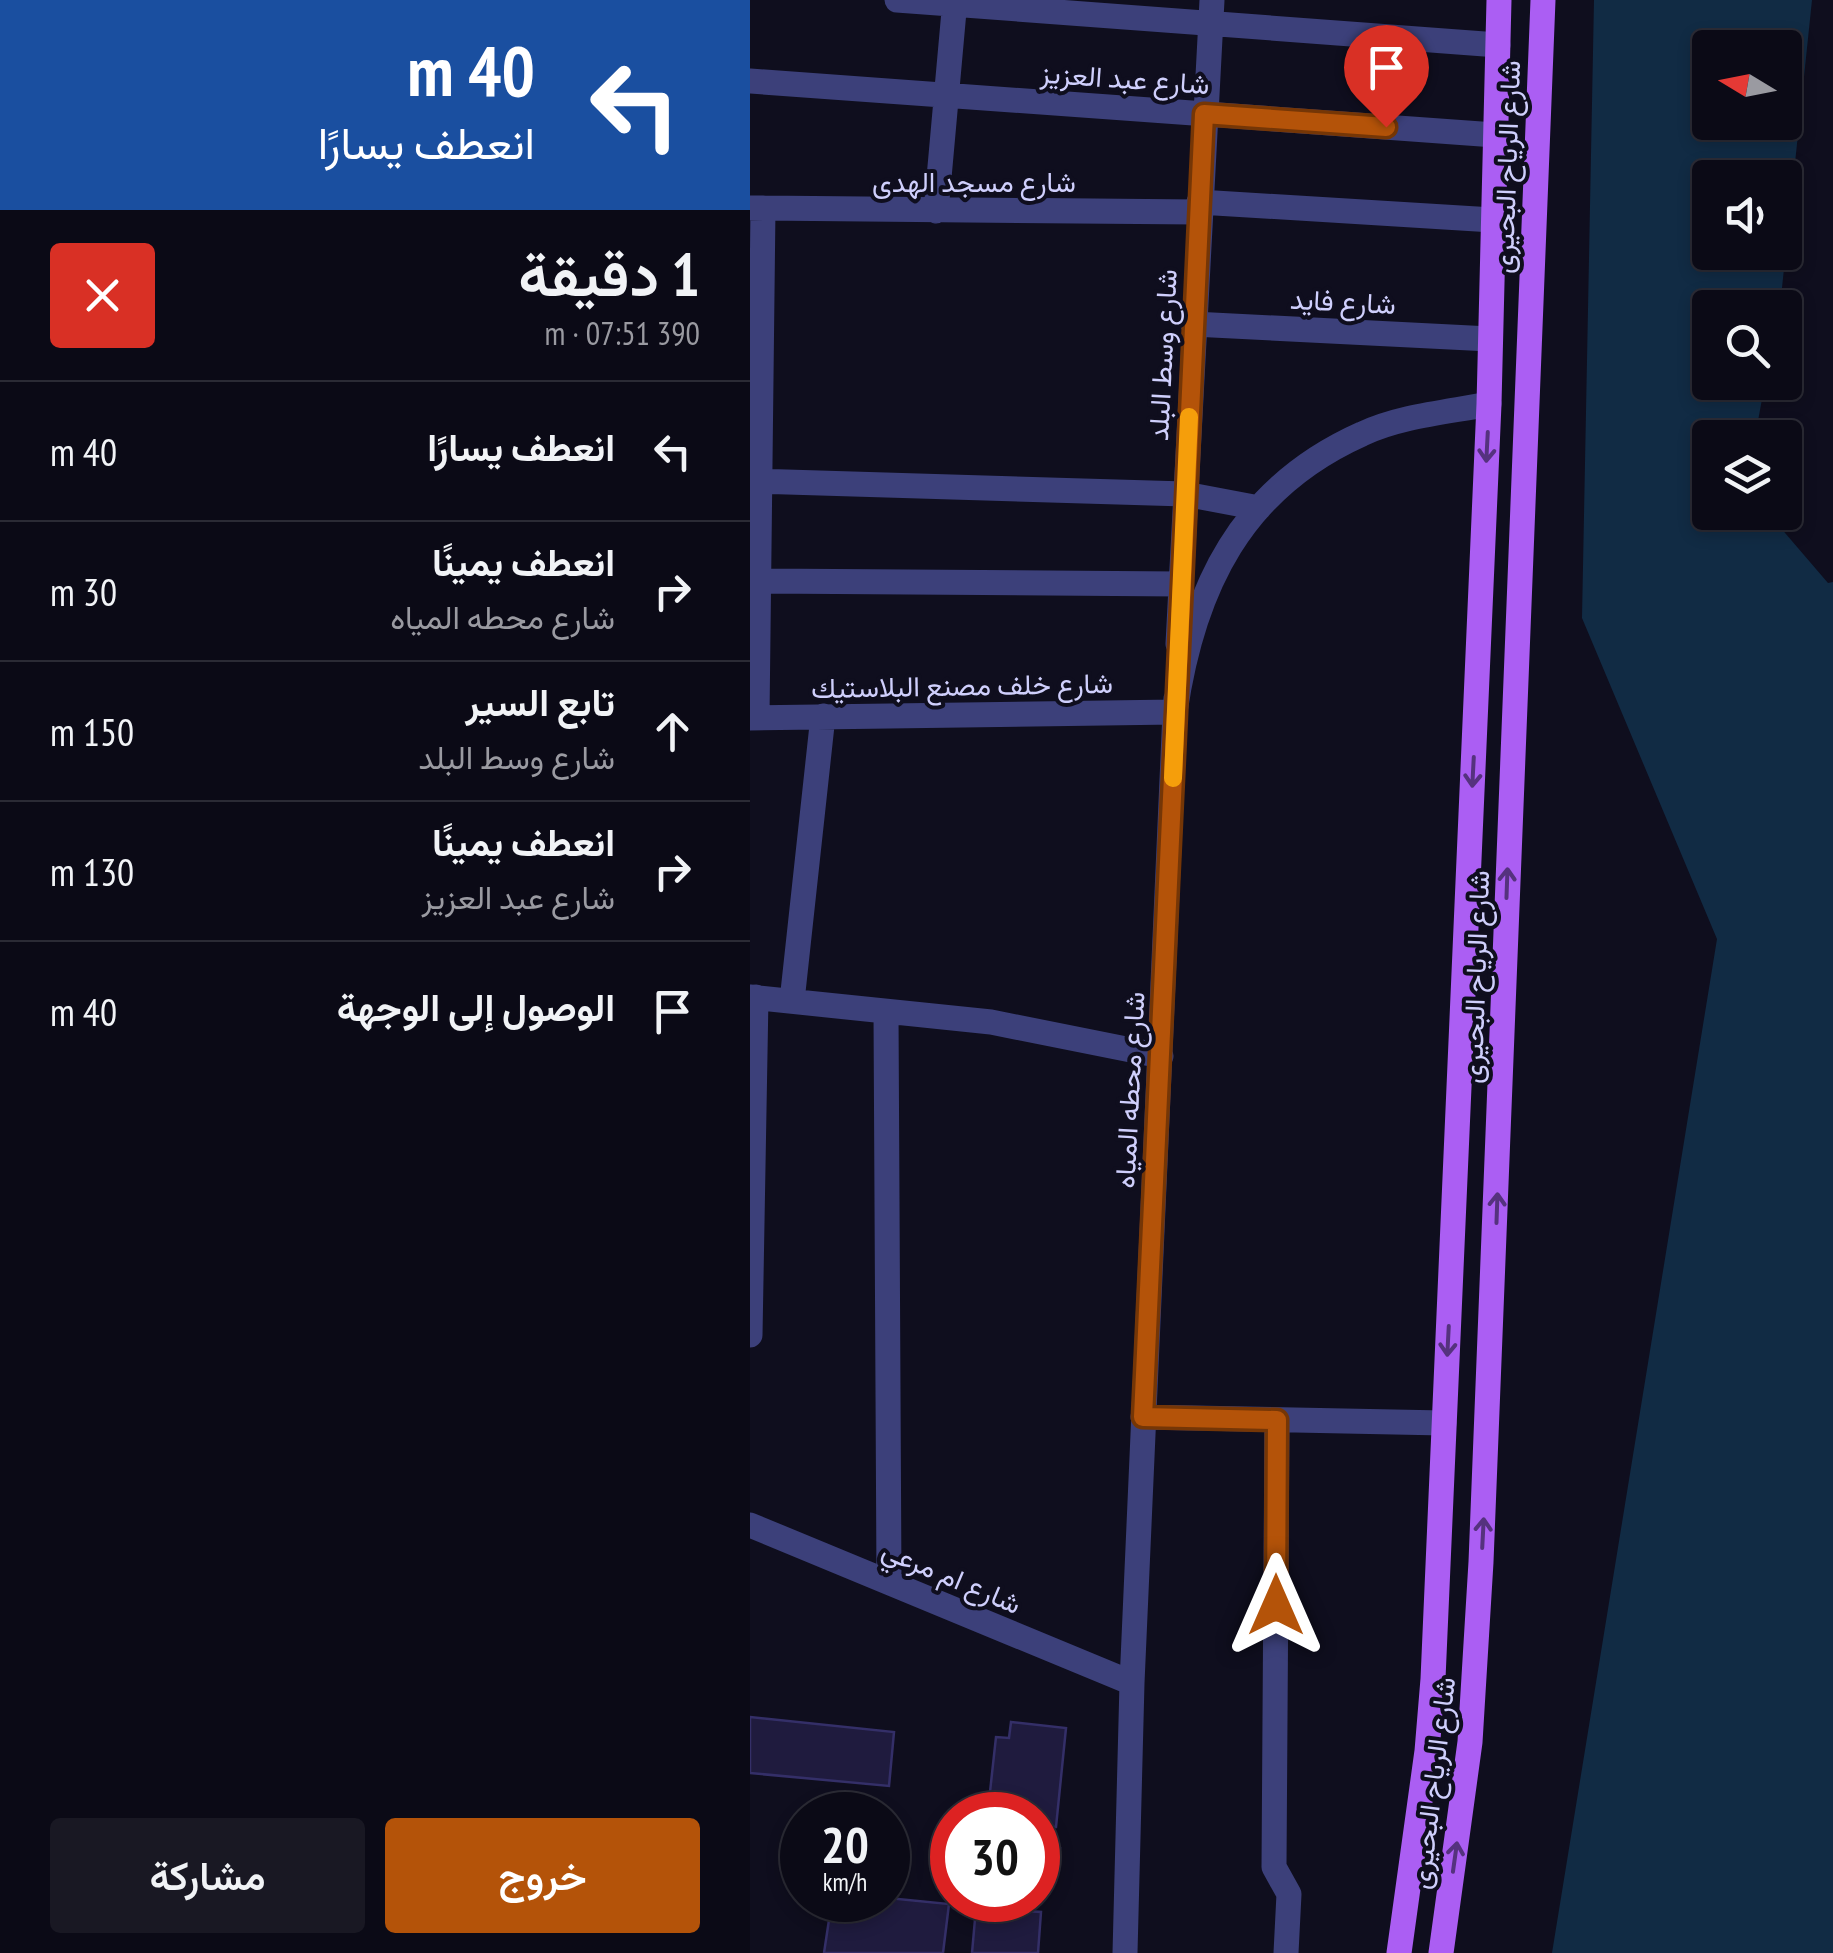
<!DOCTYPE html>
<html lang="ar">
<meta charset="utf-8">
<style>
body{margin:0;font-family:"PT Sans Narrow",Vazirmatn,sans-serif;background:#191823;color:#f1f3f6;direction:rtl;height:100vh;display:flex;flex-direction:column;font-size:38px;white-space:nowrap}
*{box-sizing:border-box;margin:0}
p{font-size:32px;color:#9a9aa1}
.icon{flex:none;width:55px;height:55px;fill:none;stroke:currentColor;stroke-width:2;stroke-linecap:round;stroke-linejoin:round}
.map{position:relative;flex:1;overflow:hidden;direction:ltr}
.side{display:flex;flex-direction:column;background:#0b0a16;width:750px}
.side>*{flex:none}
.top-card{background:#1a4fa0;color:#fff;overflow:hidden}
.needle{width:65px;rotate:280deg}
.buttons{position:absolute;left:942px;top:30px;display:grid;gap:20px}
.buttons a{display:grid;place-items:center;width:110px;height:110px;border-radius:10px;background:#0b0a16;box-shadow:0 5px 15px #0003,0 0 0 2px #2b2b35;font-size:50px}
.speed{position:absolute;left:30px;top:1792px;display:flex;gap:20px;font-size:50px;font-weight:700;text-align:center}
.speed>*{display:grid;place-content:center;width:130px;height:130px;border-radius:50%;background:#0b0a16;box-shadow:0 5px 15px #0003,0 0 0 2px #2b2b35;line-height:1}
.speed small{font-size:25px;font-weight:400}
.speed .limit{border:15px solid #d22;background:#fff;color:#111}
.pin{position:absolute;display:grid;place-items:center;width:85px;height:85px;color:#fff;margin:-102px -42px;border-radius:50% 50% 50% 0;rotate:-45deg;box-shadow:0 0 10px #0007}
.pin .icon{rotate:45deg}
.me{position:absolute;width:110px;margin:-55px;rotate:0deg;stroke-linejoin:round;filter:drop-shadow(0 0 8px #0008)}
.turn{display:flex;align-items:center;gap:35px;height:210px;padding:0 50px;font-size:45px}
.turn .icon{width:130px;height:130px;stroke-width:2.5}
.turn b{display:block;font-size:70px;line-height:85px}
.round{display:grid;place-items:center;flex:none;width:105px;height:105px;border-radius:10px;background:#191823}
.head{display:flex;align-items:center;justify-content:space-between;height:170px;padding:0 50px}
h1{font-size:60px;font-weight:600;line-height:75px}
.primary-button{display:flex;gap:20px;margin-top:auto;padding:20px 50px}
.primary-button a{flex:1;height:115px;border-radius:10px;background:#b45309;color:#fff;font-size:40px;font-weight:600;line-height:115px;text-align:center}
.primary-button a+a{background:#191823;color:#f1f3f6}
ul{padding:0;list-style:none}
li{display:flex;align-items:center;gap:30px;height:140px;padding:0 50px;border-top:2px solid #2b2b35}
li div{flex:1}
li b{display:block;font-size:38px}
li em{font-style:normal}
main{display:flex;flex:1;min-height:0}
.map>svg:first-child{display:block}
.water{fill:#112b44;fill-rule:evenodd}
.building{fill:#1f1b3e;stroke:#342f68;stroke-width:2.5}
.lines{fill:none;stroke-linecap:round;stroke-linejoin:round}
.minor{stroke:#3c407a;stroke-width:25}
.major{stroke:#ab5ef3;stroke-width:25}
.oneway{stroke:#55327e}
.route-casing{stroke:#753606;stroke-width:25}
.route{stroke:#b45309;stroke-width:18}
.slow{stroke:#f59e0b;stroke-width:18}
.labels{text-anchor:middle;dominant-baseline:central;stroke-width:8;stroke-linejoin:round;paint-order:stroke}
.street-label{font-size:28px;fill:#cfcffc;stroke:#0f0e1e}
</style>
<main>
<div class="map">
<svg width="1083" height="1953" viewBox="0 0 1083 1953">
<rect width="100%" height="100%" fill="#0f0e1e"/>
<!-- water -->
<path class="water" d="M 844,0 L 1062,0 L 1030,307 L 960,308 L 960,382 L 1015,383 L 1005,437 L 960,438 L 960,512 L 1018,513 L 1078,583 L 1083,582 L 1083,1953 L 802,1953 L 967,939 L 832,618 ZM 960,48 L 1035,48 L 1035,122 L 960,122 ZM 960,178 L 1035,178 L 1035,252 L 960,252 Z"/>
<!-- building -->
<path class="building" d="M 0,1717 L 144,1732 L 139,1786 L 0,1773 Z
M 261,1722 L 316,1728 L 306,1827 L 288,1826 L 288,1815 L 258,1815 L 260,1804 L 239,1801 L 246,1737 L 259,1738 Z
M 288,1845 L 310,1848 L 307,1876 L 288,1874 Z
M 138,1898 L 199,1904 L 193,1953 L 74,1953 L 82,1900 Z
M 226,1908 L 291,1912 L 288,1953 L 222,1953 Z"/>
<g class="lines">
<!-- minor -->
<path class="minor" d="M 147,0 L 748,45
M 0,81 L 745,135
M 449,202 L 743,220
M 0,208 L 448,212
M 186,211 L 205,0
M 443,324 L 740,339
M 0,481 L 435,494 L 509,508
M 0,581 L 430,584
M 428,644 L 462,0
M 0,718 L 425,712 L 426,699
M 7,718 L 13,208
M 0,997 L 241,1022 L 411,1056
M 42,1001 L 73,716
M 136,1012 L 139,1582
M 0,1335 L 6,997
M 393,1417 L 694,1423
M 527,1420 L 524,1867 L 539,1894 L 536,1953
M 0,1525 L 382,1683
M 375,1953 L 382,1683 L 425,712 C 443,588 491,488 612,434 C 650,416 698,412 739,404"/>
<!-- major -->
<path class="major" d="M 649,1953 L 677,1751 L 683,1679 L 739,404 L 749,0
M 691,1953 L 720,1742 L 731,1562 L 793,0"/>
</g>
<!-- one-way arrows -->
<defs><path id="oneway-shaft" d="M-6 0H5M1.5-3L5.5 0L1.5 3" fill="none" stroke-width="1.6" stroke-linecap="round" stroke-linejoin="round" transform="scale(2.5)"/></defs>
<g class="oneway">
<use href="#oneway-shaft" transform="translate(737 447) rotate(93)"/>
<use href="#oneway-shaft" transform="translate(723 772) rotate(93)"/>
<use href="#oneway-shaft" transform="translate(757 883) rotate(-88)"/>
<use href="#oneway-shaft" transform="translate(747 1208) rotate(-88)"/>
<use href="#oneway-shaft" transform="translate(698 1341) rotate(93)"/>
<use href="#oneway-shaft" transform="translate(733 1533) rotate(-87)"/>
<use href="#oneway-shaft" transform="translate(705 1857) rotate(-82)"/>
</g>
<g class="lines">
<defs>
<path id="route" d="M 526,1605 L 527,1420 L 393,1417 L 454,114 L 636,127"/>
</defs>
<!-- route casing -->
<use href="#route" class="route-casing"/>
<!-- route -->
<use href="#route" class="route"/>
<!-- slow -->
<path class="slow" d="M 423,778 L 439,417"/>
</g>
<g class="labels">
<!-- street labels -->
<g class="street-label">
<text transform="translate(375 78) rotate(4)">شارع عبد العزيز</text>
<text transform="translate(756 167) rotate(-88)">شارع الرياح البحيرى</text>
<text x="224" y="181">شارع مسجد الهدى</text>
<text transform="translate(593 301) rotate(3)">شارع فايد</text>
<text transform="translate(412 355) rotate(-87)">شارع وسط البلد</text>
<text transform="translate(212 685) rotate(-1)">شارع خلف مصنع البلاستيك</text>
<text transform="translate(725 977) rotate(-88)">شارع الرياح البحيرى</text>
<text transform="translate(379 1090) rotate(-87)">شارع محطه المياه</text>
<text transform="translate(202 1576) rotate(23)">شارع ام مرعي</text>
<text transform="translate(682 1783) rotate(-83)">شارع الرياح البحيرى</text>
</g>
</g>
</svg>
<div class="buttons">
<a><svg class="needle" viewBox="-14 -14 28 28"><path d="M0-13l5 13h-10z" fill="#e53935"/><path d="M0 13l5-13h-10z" fill="#9a9aa1"/></svg></a>
<a><svg class="icon" aria-label="sound" viewBox="0 0 24 24"><path d="M4 9h4l5-4v14l-5-4H4zM17 9q2 3 0 6"/></svg></a>
<a><svg class="icon" aria-label="search" viewBox="0 0 24 24"><circle cx="10" cy="10" r="6"/><path d="M15 15l6 6"/></svg></a>
<a><svg class="icon" aria-label="layers" viewBox="0 0 24 24"><path d="M12 4l9 5-9 5-9-5zM3 14l9 5 9-5"/></svg></a>
</div>
<div class="speed"><div>20<small>km/h</small></div><div class="limit">30</div></div>
<div class="pin" style="left:636px;top:127px;background:#d93025"><svg class="icon" aria-label="arrive" viewBox="0 0 24 24"><path d="M6 21V4h12l-3 4 3 4H6"/></svg></div>
<svg class="me" style="left:526px;top:1605px" viewBox="-20 -20 40 40"><path d="M0-17L14 15 0 8-14 15z" fill="#b45309" stroke="#fff" stroke-width="4"/></svg>
</div>
<section class="side">
<div class="top-card">
<div class="turn"><svg class="icon" aria-label="left" viewBox="0 0 24 24"><path d="M17 20v-9H6M10 6l-5 5 5 5"/></svg><div><b>40 m</b>انعطف يسارًا</div></div>
</div>
<div class="head"><div><h1>1 دقيقة</h1><p>390 m · 07:51</p></div><a class="round" style="background:#d93025;color:#fff"><svg class="icon" aria-label="close" viewBox="0 0 24 24"><path d="M6 6l12 12M18 6L6 18"/></svg></a></div>
<ul>
<li><svg class="icon" aria-label="left" viewBox="0 0 24 24"><path d="M17 20v-9H6M10 6l-5 5 5 5"/></svg><div><b>انعطف يسارًا</b></div><em>40 m</em></li>
<li><svg class="icon" aria-label="right" viewBox="0 0 24 24"><path d="M7 20v-9h11M14 6l5 5-5 5"/></svg><div><b>انعطف يمينًا</b><p>شارع محطه المياه</p></div><em>30 m</em></li>
<li><svg class="icon" aria-label="ahead" viewBox="0 0 24 24"><path d="M12 20V5M6 11l6-6 6 6"/></svg><div><b>تابع السير</b><p>شارع وسط البلد</p></div><em>150 m</em></li>
<li><svg class="icon" aria-label="right" viewBox="0 0 24 24"><path d="M7 20v-9h11M14 6l5 5-5 5"/></svg><div><b>انعطف يمينًا</b><p>شارع عبد العزيز</p></div><em>130 m</em></li>
<li><svg class="icon" aria-label="arrive" viewBox="0 0 24 24"><path d="M6 21V4h12l-3 4 3 4H6"/></svg><div><b>الوصول إلى الوجهة</b></div><em>40 m</em></li>
</ul>
<div class="primary-button"><a>خروج</a><a>مشاركة</a></div>
</section>
</main>
